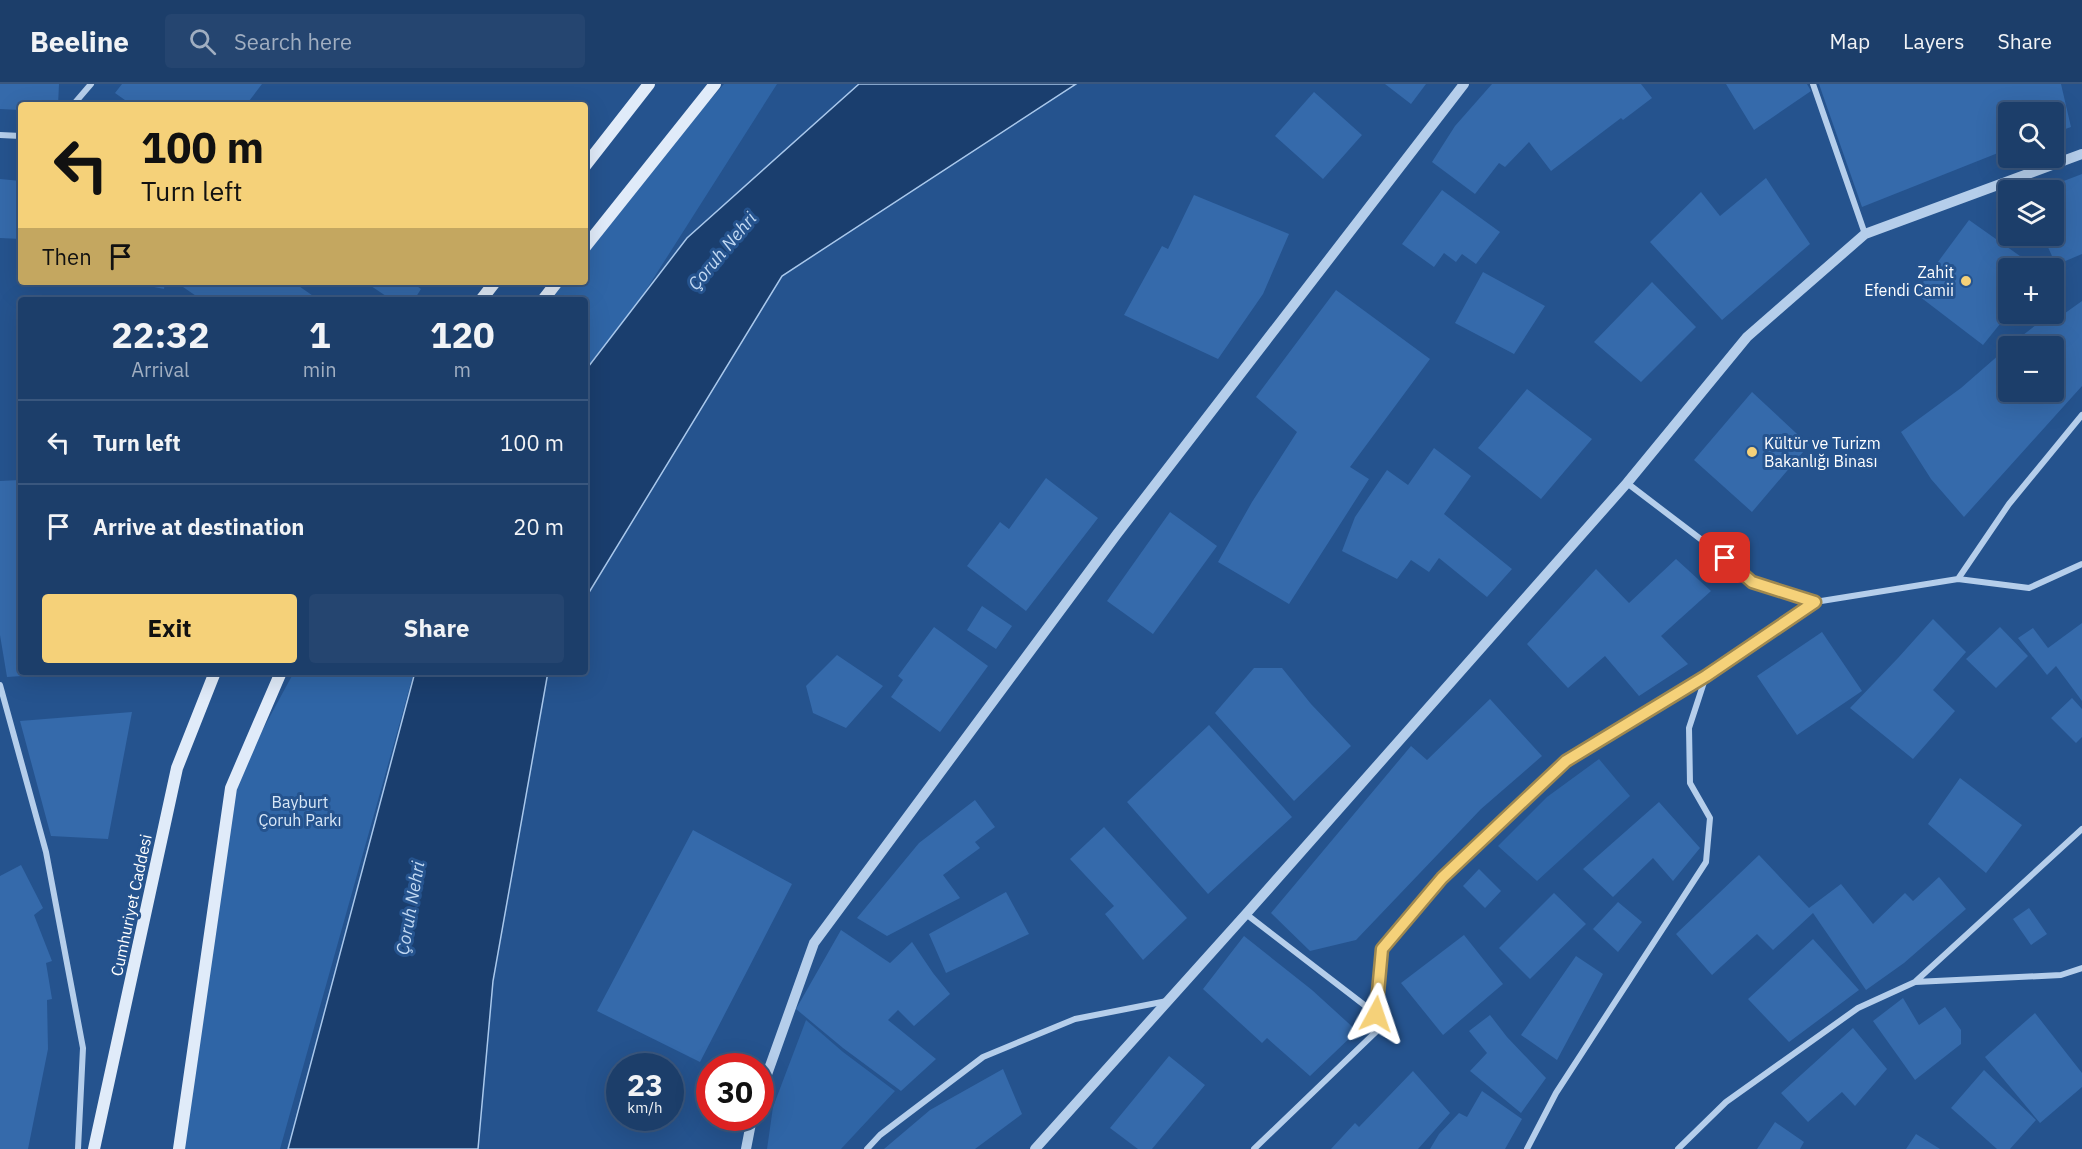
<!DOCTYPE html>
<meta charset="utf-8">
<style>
body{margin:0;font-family:"IBM Plex Sans",sans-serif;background:#254570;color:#f1f3f6;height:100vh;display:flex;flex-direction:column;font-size:22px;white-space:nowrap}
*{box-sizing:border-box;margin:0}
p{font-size:20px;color:#a0aec1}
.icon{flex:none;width:33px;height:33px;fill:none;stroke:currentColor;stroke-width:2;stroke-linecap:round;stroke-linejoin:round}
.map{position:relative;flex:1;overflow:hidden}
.panel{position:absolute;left:18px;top:213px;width:570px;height:378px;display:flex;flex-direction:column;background:#1c3e6a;border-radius:6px;box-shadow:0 6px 24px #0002,0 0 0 2px #3a577e}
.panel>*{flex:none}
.guide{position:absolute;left:18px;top:18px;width:570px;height:183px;border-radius:6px;box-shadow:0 6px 24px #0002,0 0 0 2px #3a577e;background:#f5d179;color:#111;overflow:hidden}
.tools{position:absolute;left:1998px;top:18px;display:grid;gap:12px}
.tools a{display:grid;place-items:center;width:66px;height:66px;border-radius:6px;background:#1c3e6a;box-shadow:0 6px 24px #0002,0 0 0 2px #3a577e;font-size:30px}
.speed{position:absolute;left:606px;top:969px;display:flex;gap:12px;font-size:30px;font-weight:700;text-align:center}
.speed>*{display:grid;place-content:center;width:78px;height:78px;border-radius:50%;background:#1c3e6a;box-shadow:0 6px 24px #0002,0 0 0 2px #3a577e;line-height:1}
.speed small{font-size:15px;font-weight:400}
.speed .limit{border:9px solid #d22;background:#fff;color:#111}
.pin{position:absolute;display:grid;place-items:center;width:51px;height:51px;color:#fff;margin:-26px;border-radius:12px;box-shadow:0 3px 9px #0006}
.me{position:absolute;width:66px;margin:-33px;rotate:5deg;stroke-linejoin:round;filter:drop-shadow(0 0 4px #0008)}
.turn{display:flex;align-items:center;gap:21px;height:126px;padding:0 24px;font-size:27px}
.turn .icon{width:78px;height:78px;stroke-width:2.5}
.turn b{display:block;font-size:42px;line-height:51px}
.then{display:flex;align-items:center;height:57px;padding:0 24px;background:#0003;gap:12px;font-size:22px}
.eta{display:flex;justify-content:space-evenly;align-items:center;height:102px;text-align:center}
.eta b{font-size:36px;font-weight:700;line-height:42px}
.button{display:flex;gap:12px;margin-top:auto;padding:12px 24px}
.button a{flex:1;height:69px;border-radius:6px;background:#f5d179;color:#111;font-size:24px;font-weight:700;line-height:69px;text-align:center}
.button a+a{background:#254570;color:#f1f3f6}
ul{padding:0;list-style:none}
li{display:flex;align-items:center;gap:18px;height:84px;padding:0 24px;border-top:2px solid #3a577e}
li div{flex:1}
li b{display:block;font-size:22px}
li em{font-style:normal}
header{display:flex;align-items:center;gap:36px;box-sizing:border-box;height:84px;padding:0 30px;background:#1c3e6a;border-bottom:2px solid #3a577e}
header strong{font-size:28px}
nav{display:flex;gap:33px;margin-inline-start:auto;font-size:21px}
.search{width:420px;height:54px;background:#254570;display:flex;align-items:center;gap:15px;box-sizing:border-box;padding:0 21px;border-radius:6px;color:#a0aec1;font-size:22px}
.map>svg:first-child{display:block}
.green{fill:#2f65a6}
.water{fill:#1a3e6e;stroke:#a9c8ec;stroke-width:1.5}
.building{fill:#356aab}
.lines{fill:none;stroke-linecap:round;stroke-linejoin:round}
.minor{stroke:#b5ceeb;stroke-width:6}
.tertiary{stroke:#b5ceeb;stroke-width:10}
.secondary{stroke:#e0ebf9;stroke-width:12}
.route-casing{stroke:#9f884f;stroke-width:15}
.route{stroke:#f5d179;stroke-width:10}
.poi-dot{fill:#f5d179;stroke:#25538e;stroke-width:2}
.labels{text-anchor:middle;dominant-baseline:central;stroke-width:6;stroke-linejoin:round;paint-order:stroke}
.poi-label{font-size:16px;fill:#fff;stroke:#25538e;text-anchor:end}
.park-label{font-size:16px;fill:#d9e8f8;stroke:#25538e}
.street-label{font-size:16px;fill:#fff;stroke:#25538e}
.water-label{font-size:18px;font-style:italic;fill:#c1d8f2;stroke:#25538e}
</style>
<header>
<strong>Beeline</strong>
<div class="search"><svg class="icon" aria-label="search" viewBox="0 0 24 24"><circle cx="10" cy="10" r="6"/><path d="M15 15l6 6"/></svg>Search here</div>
<nav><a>Map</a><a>Layers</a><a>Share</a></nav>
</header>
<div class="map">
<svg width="2082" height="1065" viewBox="0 0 2082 1065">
<rect width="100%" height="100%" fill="#25538e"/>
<!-- green -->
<path class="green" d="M 724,0 L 777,0 L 585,302 L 585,216 L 543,216 L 557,198 L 585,198 L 585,163 L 625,113 Z
M 294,588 L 414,588 L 280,1065 L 173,1065 L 231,704 Z
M 1599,675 L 1630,712 L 1537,797 L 1498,762 L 1547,713 Z
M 806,936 L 843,968 L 895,1007 L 841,1065 L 767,1065 L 773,1023 Z"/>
<!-- water -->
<path class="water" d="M 859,0 L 1076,0 L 782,192 L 585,515 L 585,287 L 687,154 Z
M 415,588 L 548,588 L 493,897 L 478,1065 L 288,1065 Z"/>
<!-- building -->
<path class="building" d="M 0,0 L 59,0 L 58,21 L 21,21 L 21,26 L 0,25 Z
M 122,0 L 262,0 L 246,21 L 132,21 L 115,9 Z
M 1385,0 L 1426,0 L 1411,20 Z
M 1492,0 L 1641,0 L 1652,14 L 1623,36 L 1621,34 L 1551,87 L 1529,58 L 1505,83 L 1499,79 L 1475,110 L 1432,78 L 1455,42 Z
M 1726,0 L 1807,0 L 1811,7 L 1754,46 Z
M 1819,0 L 2061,0 L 2071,43 L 2054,49 L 2054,28 L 2008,28 L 2008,65 L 1862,123 Z
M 1314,8 L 1362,51 L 1323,95 L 1275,52 Z
M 2082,90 L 2082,170 L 2056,181 L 2043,152 L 2054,152 L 2054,106 L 2040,106 Z
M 1766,94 L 1810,160 L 1722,236 L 1650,158 L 1701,108 L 1720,132 Z
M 0,95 L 21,97 L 21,155 L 0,154 Z
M 1442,106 L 1500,148 L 1476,180 L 1462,170 L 1456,178 L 1444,169 L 1434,183 L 1402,160 Z
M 1194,111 L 1289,150 L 1263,210 L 1218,275 L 1124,231 L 1162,162 L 1168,165 Z
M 1969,136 L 2037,184 L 2008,184 L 2008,230 L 1983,261 L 1915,209 Z
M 1483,188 L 1545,222 L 1514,270 L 1455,239 Z
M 129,198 L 165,198 L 164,205 Z
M 187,198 L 293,198 L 319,216 L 202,216 L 183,203 Z
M 365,198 L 411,198 L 421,205 L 414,216 L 392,216 Z
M 1652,198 L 1696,243 L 1641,298 L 1594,258 Z
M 1336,206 L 1430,275 L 1350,383 L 1369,395 L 1289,520 L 1218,478 L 1252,418 L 1297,348 L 1256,313 Z
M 2082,217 L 2082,302 L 1964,433 L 1931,395 L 1901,348 L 1961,304 L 2008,263 L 2008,308 L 2054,308 L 2054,262 L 2009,262 L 2050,230 L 2054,230 L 2056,225 L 2061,232 Z
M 1527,305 L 1592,355 L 1541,415 L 1478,364 Z
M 1752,308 L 1809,361 L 1752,428 L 1694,376 Z
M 1434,364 L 1471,392 L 1444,430 L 1512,485 L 1487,513 L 1439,474 L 1429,488 L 1411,476 L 1397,495 L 1342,467 L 1355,433 L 1387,386 L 1408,401 Z
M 1046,394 L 1098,434 L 1026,527 L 967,482 L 1000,438 L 1009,445 Z
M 21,396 L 21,588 L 52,588 L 52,590 L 7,593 L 0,551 L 0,397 Z
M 1170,428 L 1217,462 L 1153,550 L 1107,517 Z
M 1676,475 L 1711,507 L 1661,552 L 1688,580 L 1639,612 L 1605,572 L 1568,604 L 1527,560 L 1596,485 L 1629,519 Z
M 982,522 L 1012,542 L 996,565 L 967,546 Z
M 1933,535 L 1966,568 L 1933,606 L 1955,627 L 1913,675 L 1850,624 L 1898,574 Z
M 2082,539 L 2082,617 L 2056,582 L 2047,591 L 2018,554 L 2033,544 L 2048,564 Z
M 934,543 L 988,582 L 940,648 L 891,613 L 903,596 L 898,592 Z
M 2000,543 L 2028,572 L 1996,604 L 1966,575 Z
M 1822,548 L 1862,607 L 1797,651 L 1757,592 Z
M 837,571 L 883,602 L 846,644 L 813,629 L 806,602 Z
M 1254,584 L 1282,584 L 1311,620 L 1351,662 L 1294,717 L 1215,629 Z
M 2072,614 L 2082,625 L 2082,653 L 2076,659 L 2051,634 Z
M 1490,615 L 1542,672 L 1481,725 L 1356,856 L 1310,867 L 1271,829 L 1411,662 L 1427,676 Z
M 132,628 L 108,755 L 51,752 L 20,637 Z
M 1209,641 L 1292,733 L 1208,810 L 1127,718 Z
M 1960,694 L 2022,741 L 1986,789 L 1928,740 Z
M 975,716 L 995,743 L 975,758 L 980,764 L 943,791 L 960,814 L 887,852 L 857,834 L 919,759 Z
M 1659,718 L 1700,764 L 1673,797 L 1653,774 L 1613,813 L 1583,785 Z
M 1104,743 L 1187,834 L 1143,876 L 1105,830 L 1114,822 L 1070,775 Z
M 693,746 L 792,800 L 700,978 L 597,927 Z
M 1759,771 L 1809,824 L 1841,800 L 1873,840 L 1905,809 L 1913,817 L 1939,793 L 1966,825 L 1904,879 L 1866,906 L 1813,829 L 1773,866 L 1757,850 L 1712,891 L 1676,850 Z
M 21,781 L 43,824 L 34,831 L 52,877 L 46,879 L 52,915 L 47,916 L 48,965 L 28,1065 L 0,1065 L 0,792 Z
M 1479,785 L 1501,807 L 1485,824 L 1463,802 Z
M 1006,808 L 1029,850 L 946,889 L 929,850 Z
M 1554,809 L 1586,840 L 1530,895 L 1499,864 Z
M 1618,818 L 1642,838 L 1618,868 L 1593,845 Z
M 2029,824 L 2047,850 L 2031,861 L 2013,835 Z
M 841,846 L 890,879 L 912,858 L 933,889 L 950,910 L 914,942 L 898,926 L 888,936 L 936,975 L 901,1007 L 843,964 L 796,925 Z
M 1464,851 L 1503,900 L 1443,951 L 1401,899 Z
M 1244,852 L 1312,906 L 1357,947 L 1310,992 L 1267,954 L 1262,959 L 1203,905 Z
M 1813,855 L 1859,906 L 1789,958 L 1748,915 Z
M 1576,872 L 1603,890 L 1557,976 L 1521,951 Z
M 1903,914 L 1919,941 L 1945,923 L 1961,946 L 1961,960 L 1915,996 L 1873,937 Z
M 2035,929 L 2082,989 L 2082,1003 L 2040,1039 L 1985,973 Z
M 1490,931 L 1507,953 L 1546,994 L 1521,1029 L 1470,987 L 1487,969 L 1469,947 Z
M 1853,944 L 1887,985 L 1855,1022 L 1842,1008 L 1808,1038 L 1781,1009 Z
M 1169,972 L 1205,1001 L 1152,1065 L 1138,1065 L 1110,1044 Z
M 1003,985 L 1022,1030 L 975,1065 L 884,1065 L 930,1026 Z
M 1984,986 L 2036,1036 L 2010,1065 L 1997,1065 L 1951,1024 Z
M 1413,987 L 1450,1029 L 1418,1065 L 1331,1065 L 1355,1039 L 1359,1043 Z
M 1482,1007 L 1522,1035 L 1505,1065 L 1430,1065 L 1439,1050 L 1459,1029 L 1467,1033 Z
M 1775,1038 L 1804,1058 L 1800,1065 L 1757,1065 Z
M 1916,1050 L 1940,1065 L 1906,1065 Z"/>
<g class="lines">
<!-- minor -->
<path class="minor" d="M 1813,0 L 1865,150
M 73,21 L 91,0
M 0,51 L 21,52
M 1627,399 L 1711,463 L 1752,498 L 1815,518 L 1958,495 L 2029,504 L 2082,480
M 1958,495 L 2009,420 L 2082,331
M 0,601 L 46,768 L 83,964 L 78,1065
M 1246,830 L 1376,930
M 1916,897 L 2082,745
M 867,1065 L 880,1051 L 983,973 L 1075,935 L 1167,917
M 1254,1065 L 1382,942 L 1376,930 L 1382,865 L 1441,794 L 1566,677 L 1706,592
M 1527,1065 L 1556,1009 L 1706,778 L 1710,734 L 1690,699 L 1689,644 L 1706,592 L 1815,518
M 1678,1065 L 1726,1018 L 1858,924 L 1915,898 L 2061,891 L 2082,884"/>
<!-- tertiary -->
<path class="tertiary" d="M 760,1010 L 814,859 L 1117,450 L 1464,0
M 746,1065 L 752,1034
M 1035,1065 L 1246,830 L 1627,399 L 1747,253 L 1865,150 L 2082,70"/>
<!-- secondary -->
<path class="secondary" d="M 585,82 L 649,0
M 585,163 L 715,0
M 481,216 L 495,198
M 543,216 L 557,198
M 94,1065 L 177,684 L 215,588
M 179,1065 L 231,704 L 281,588"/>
</g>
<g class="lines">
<defs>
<path id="route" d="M 1376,930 L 1382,865 L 1442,794 L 1566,677 L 1706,592 L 1815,518 L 1752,498 L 1725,474"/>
</defs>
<!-- route casing -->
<use href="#route" class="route-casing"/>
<!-- route -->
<use href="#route" class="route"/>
</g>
<!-- markers -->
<g class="poi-dot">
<circle cx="1966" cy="197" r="6"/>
<circle cx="1752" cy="368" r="6"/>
</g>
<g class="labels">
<!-- poi labels -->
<g class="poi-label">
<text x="1954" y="188">Zahit<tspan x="1954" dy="18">Efendi Camii</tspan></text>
<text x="1764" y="359" text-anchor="start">Kültür ve Turizm<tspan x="1764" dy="18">Bakanlığı Binası</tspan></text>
</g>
<!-- park labels -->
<g class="park-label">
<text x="300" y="718">Bayburt<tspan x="300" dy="18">Çoruh Parkı</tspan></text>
</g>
<!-- street labels -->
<g class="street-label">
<text transform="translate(131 821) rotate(-78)">Cumhuriyet Caddesi</text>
</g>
<!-- water labels -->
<g class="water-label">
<text transform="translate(722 167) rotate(-50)">Çoruh Nehri</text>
<text transform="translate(410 824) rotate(-80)">Çoruh Nehri</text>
</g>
</g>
</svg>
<div class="tools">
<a><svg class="icon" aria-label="search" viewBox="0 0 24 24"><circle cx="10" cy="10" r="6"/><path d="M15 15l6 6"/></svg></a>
<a><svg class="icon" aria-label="layers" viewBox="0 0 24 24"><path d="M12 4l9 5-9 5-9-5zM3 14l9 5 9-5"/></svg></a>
<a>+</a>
<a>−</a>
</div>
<div class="speed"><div>23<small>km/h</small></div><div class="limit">30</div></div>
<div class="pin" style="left:1725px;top:474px;background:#d93025"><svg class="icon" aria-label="arrive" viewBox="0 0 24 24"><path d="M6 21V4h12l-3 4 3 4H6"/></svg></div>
<svg class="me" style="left:1376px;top:930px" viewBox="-20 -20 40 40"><path d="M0-17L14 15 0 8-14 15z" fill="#f5d179" stroke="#fff" stroke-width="4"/></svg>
<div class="guide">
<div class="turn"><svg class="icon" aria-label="left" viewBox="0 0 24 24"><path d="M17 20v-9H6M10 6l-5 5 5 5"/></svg><div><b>100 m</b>Turn left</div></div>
<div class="then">Then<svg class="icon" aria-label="arrive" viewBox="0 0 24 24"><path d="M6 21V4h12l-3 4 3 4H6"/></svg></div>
</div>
<section class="panel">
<div class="eta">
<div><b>22:32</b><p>Arrival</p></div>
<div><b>1</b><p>min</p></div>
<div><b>120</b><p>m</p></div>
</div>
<ul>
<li><svg class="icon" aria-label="left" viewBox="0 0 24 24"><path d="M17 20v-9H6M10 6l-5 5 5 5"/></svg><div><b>Turn left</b></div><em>100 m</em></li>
<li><svg class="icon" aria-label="arrive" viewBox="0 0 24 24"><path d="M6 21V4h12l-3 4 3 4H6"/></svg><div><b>Arrive at destination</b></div><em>20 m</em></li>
</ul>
<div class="button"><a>Exit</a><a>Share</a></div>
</section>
</div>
